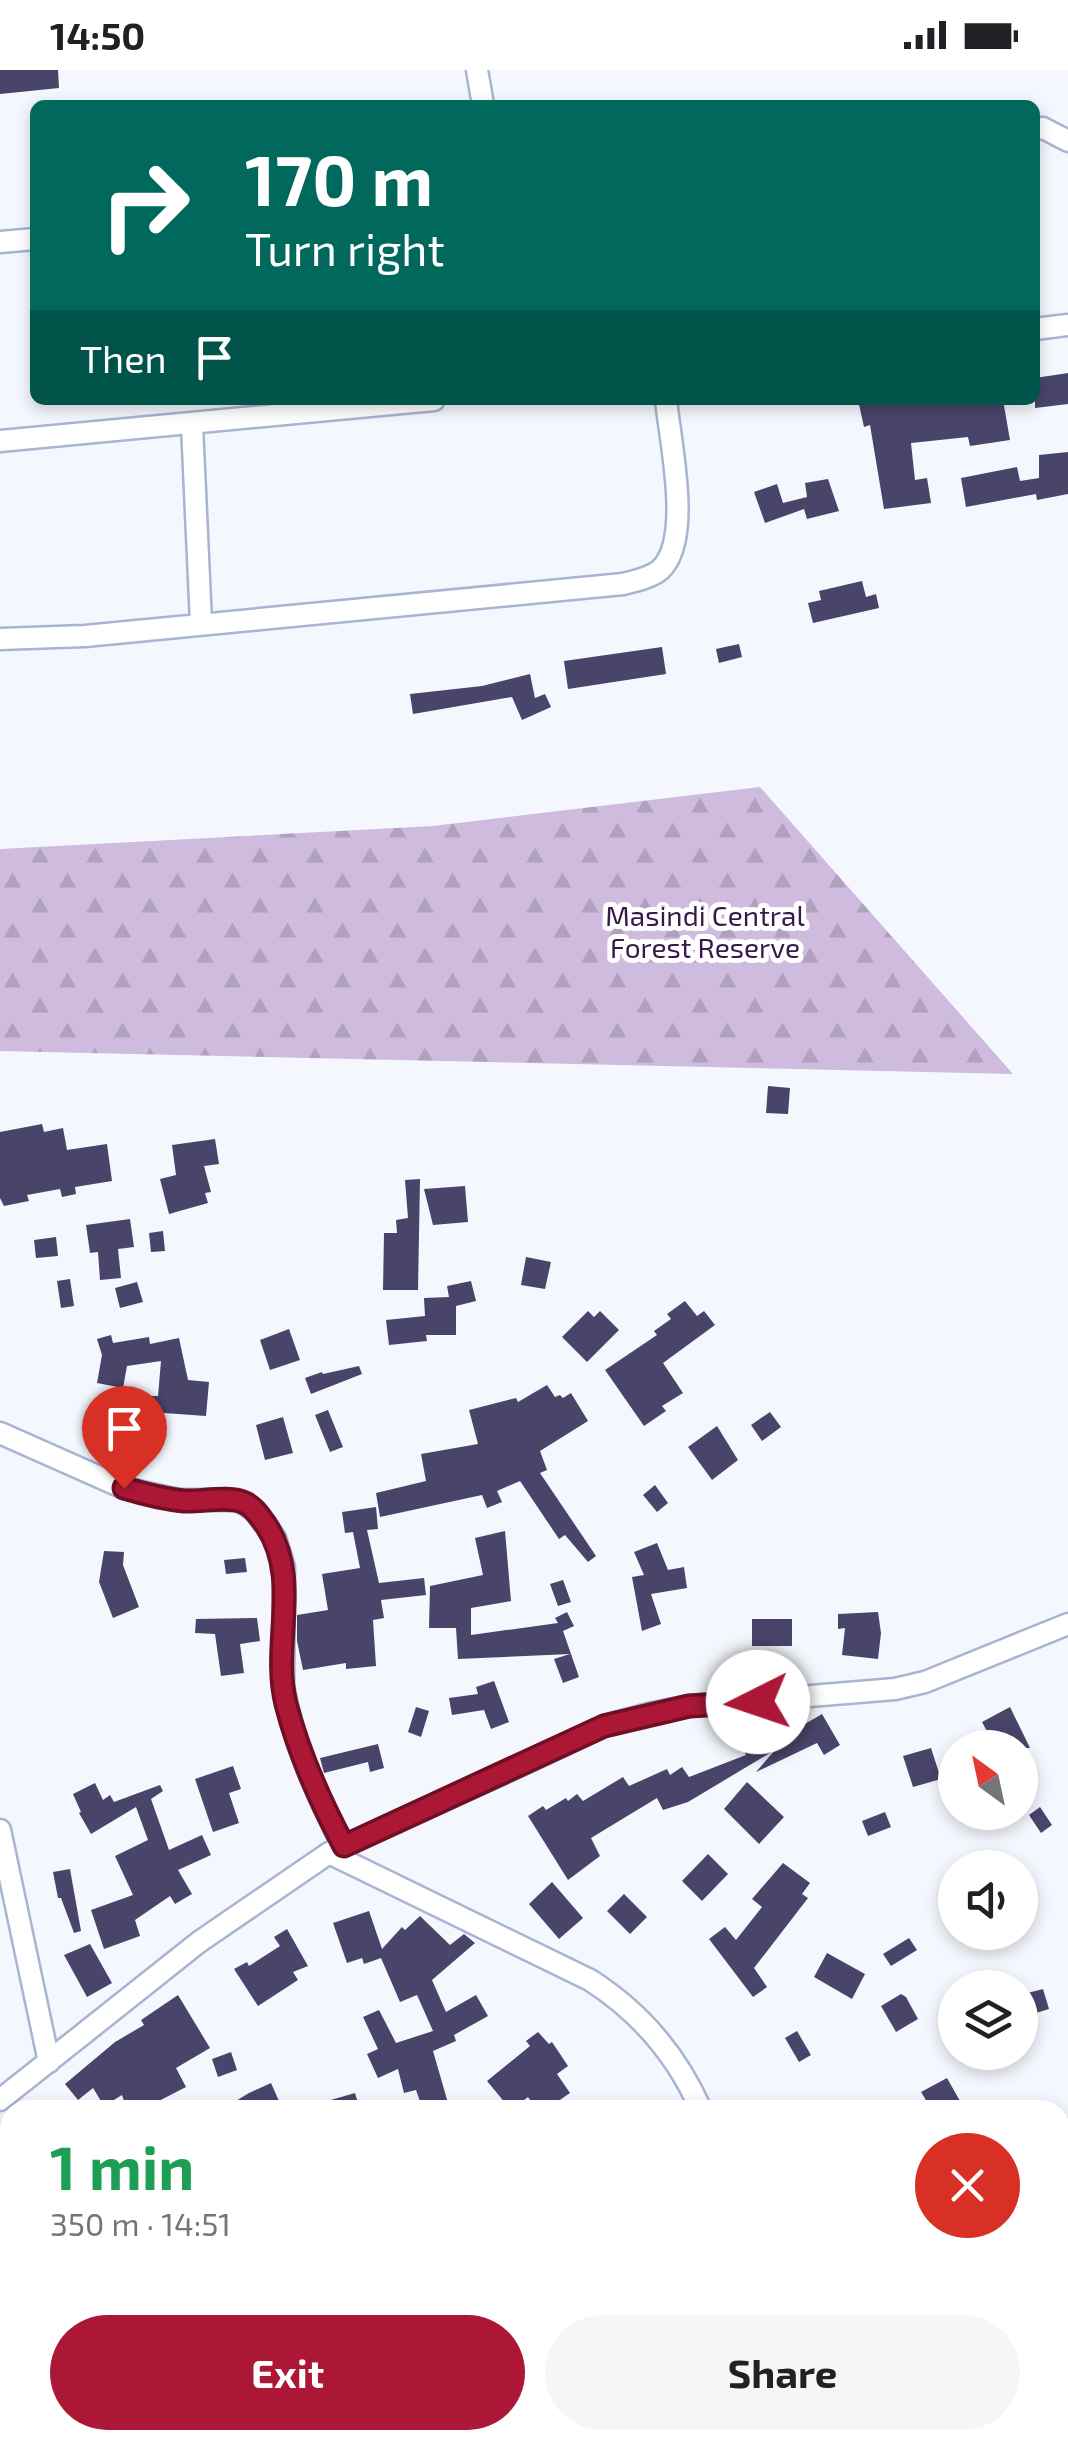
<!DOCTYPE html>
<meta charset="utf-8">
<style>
body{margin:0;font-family:"Exo 2",sans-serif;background:#f6f6f6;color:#202124;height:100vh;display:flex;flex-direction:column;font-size:38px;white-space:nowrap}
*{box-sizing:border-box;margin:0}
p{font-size:32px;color:#757577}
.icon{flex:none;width:55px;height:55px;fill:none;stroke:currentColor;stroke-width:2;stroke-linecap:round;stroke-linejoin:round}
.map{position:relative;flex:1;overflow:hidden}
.side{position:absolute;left:0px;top:2030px;width:1070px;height:350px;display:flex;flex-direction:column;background:#fff;border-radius:30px 30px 0 0;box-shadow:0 5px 15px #0003}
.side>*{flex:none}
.hud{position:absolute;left:30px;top:30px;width:1010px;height:305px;border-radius:15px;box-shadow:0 5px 15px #0003;background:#00695c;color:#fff;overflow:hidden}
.needle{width:65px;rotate:327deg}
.fabs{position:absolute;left:938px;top:1660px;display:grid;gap:20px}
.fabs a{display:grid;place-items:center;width:100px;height:100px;border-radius:50%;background:#fff;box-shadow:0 5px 15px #0003;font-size:50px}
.pin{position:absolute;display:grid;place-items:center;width:85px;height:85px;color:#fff;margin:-102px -42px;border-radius:50% 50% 50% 0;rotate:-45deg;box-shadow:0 0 10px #0007}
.pin .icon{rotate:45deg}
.me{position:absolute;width:110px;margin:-55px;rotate:266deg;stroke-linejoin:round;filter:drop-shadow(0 0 8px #0008)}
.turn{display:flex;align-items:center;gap:35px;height:210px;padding:0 50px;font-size:45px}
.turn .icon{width:130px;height:130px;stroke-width:2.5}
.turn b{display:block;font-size:70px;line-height:85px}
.then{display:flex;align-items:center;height:95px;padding:0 50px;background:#0003;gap:20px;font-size:38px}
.round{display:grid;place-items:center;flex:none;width:105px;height:105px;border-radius:52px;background:#f6f6f6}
.overview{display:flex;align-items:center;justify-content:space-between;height:170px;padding:0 50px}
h1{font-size:60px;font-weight:700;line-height:75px;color:#1e9e55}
.button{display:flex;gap:20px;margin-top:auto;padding:20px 50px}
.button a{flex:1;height:115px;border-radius:60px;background:#ac1736;color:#fff;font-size:40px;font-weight:700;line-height:115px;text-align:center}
.button a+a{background:#f6f6f6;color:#202124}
.status{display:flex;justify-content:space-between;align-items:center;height:70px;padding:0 50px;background:#fff;direction:ltr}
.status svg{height:28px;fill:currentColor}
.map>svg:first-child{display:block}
.forest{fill:url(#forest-firs)}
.building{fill:#49446a}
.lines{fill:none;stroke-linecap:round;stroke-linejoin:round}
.minor-casing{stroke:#a7b4d2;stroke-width:25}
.minor{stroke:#fff;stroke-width:20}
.route-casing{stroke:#700f23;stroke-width:25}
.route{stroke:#ac1736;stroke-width:18}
.labels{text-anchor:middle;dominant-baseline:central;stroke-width:10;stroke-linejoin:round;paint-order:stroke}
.park-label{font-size:28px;fill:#38194a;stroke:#fff}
</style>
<div class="status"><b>14:50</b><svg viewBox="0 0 49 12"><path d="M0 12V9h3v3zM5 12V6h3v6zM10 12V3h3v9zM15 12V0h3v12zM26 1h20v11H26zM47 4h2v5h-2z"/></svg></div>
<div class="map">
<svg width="1068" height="2380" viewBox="0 0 1068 2380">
<defs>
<pattern id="forest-firs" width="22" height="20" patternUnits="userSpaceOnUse" patternTransform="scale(2.5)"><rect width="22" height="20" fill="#cfbbde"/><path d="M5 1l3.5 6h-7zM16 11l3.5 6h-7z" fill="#b1a0be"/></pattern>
</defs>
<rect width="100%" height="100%" fill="#f4f7fd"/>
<!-- forest -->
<path class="forest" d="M 760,717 L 1013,1004 L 0,981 L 0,779 L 433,756 Z"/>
<!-- building -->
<path class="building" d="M 0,0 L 58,0 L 59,18 L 0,24 Z
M 1068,303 L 1068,334 L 1035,338 L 1035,308 Z
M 858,330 L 1003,330 L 1010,370 L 970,376 L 968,367 L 911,373 L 915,410 L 927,408 L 931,433 L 884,439 L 870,355 L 864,357 Z
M 1068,382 L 1068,424 L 1037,430 L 1036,424 L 966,437 L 961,408 L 1017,397 L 1020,411 L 1039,408 L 1039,385 Z
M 828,409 L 839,441 L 807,449 L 804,439 L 765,453 L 754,422 L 777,414 L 783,433 L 807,427 L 805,413 Z
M 862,511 L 866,527 L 876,524 L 879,538 L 813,553 L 808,533 L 821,530 L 819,521 Z
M 739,574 L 742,587 L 719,593 L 716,579 Z
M 662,577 L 666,604 L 568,619 L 564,591 Z
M 530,604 L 535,628 L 545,624 L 551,637 L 522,650 L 512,627 L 413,644 L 410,624 L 482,616 Z
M 768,1016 L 790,1018 L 788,1044 L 766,1043 Z
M 42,1054 L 44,1062 L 63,1058 L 67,1080 L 107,1074 L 112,1111 L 75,1117 L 76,1124 L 62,1127 L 60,1119 L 27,1125 L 29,1131 L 4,1136 L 0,1128 L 0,1062 Z
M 215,1069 L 219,1094 L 204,1096 L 211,1122 L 205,1123 L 208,1133 L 169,1144 L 160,1109 L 176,1105 L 172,1075 Z
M 420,1109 L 418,1220 L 383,1220 L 384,1163 L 397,1163 L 396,1150 L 408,1148 L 405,1110 Z
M 465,1116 L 468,1152 L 433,1155 L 424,1119 Z
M 130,1149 L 134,1177 L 118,1179 L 121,1208 L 100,1210 L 98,1182 L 90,1183 L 86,1155 Z
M 163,1161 L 165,1181 L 151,1182 L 149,1163 Z
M 56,1167 L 58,1186 L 36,1188 L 34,1170 Z
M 526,1187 L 551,1192 L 545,1219 L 521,1215 Z
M 70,1209 L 74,1236 L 61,1238 L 57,1211 Z
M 471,1211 L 476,1231 L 456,1236 L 456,1265 L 426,1265 L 427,1271 L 389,1275 L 386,1250 L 425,1246 L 424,1228 L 449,1227 L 447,1216 Z
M 137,1212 L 143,1232 L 120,1238 L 115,1218 Z
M 685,1231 L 697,1246 L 704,1241 L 715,1255 L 663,1293 L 683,1323 L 662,1336 L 666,1341 L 644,1356 L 605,1300 L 657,1265 L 654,1261 L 671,1249 L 667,1244 Z
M 588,1241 L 594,1247 L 600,1241 L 619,1260 L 587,1292 L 562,1267 Z
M 289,1259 L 300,1290 L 270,1300 L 260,1270 Z
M 111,1265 L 113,1273 L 149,1267 L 150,1274 L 179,1268 L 188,1310 L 209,1312 L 206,1346 L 150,1342 L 151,1326 L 158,1326 L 161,1291 L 127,1296 L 123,1318 L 97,1313 L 102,1285 L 97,1269 Z
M 359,1296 L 362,1304 L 311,1324 L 305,1308 L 322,1302 L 323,1304 Z
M 547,1315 L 555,1327 L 560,1325 L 563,1328 L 571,1323 L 588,1351 L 540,1381 L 547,1400 L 540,1403 L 596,1486 L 588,1492 L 565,1465 L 559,1469 L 520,1411 L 497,1421 L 502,1432 L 487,1438 L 482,1425 L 380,1447 L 376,1423 L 426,1411 L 421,1384 L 478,1374 L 469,1340 L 516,1328 L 518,1332 Z
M 328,1340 L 343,1377 L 330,1382 L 315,1345 Z
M 770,1342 L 781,1357 L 762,1371 L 751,1355 Z
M 283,1347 L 293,1383 L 265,1390 L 256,1355 Z
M 717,1356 L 738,1390 L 712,1410 L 688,1377 Z
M 655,1415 L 668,1433 L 657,1442 L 643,1425 Z
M 376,1437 L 378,1459 L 367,1460 L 379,1513 L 424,1508 L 426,1525 L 381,1530 L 384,1548 L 373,1550 L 376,1596 L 346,1599 L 346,1593 L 303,1600 L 297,1571 L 297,1545 L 328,1540 L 322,1504 L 360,1498 L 353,1462 L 345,1463 L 342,1442 Z
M 505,1461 L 511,1531 L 471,1538 L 471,1565 L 558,1553 L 555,1548 L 567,1542 L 574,1556 L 563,1561 L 579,1607 L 563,1613 L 554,1589 L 570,1584 L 458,1589 L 456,1558 L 429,1558 L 430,1516 L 483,1505 L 475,1468 Z
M 657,1473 L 668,1500 L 684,1497 L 687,1518 L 651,1524 L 661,1554 L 642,1561 L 632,1507 L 644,1505 L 634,1482 Z
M 104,1481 L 124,1482 L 123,1495 L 139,1537 L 113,1548 L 99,1512 Z
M 245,1488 L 247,1502 L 226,1504 L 224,1490 Z
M 563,1510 L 571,1532 L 558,1536 L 550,1514 Z
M 878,1542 L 881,1563 L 878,1589 L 842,1585 L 845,1558 L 838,1559 L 838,1544 Z
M 257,1548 L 260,1571 L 240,1574 L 244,1603 L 221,1606 L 215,1564 L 195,1563 L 196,1549 Z
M 752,1549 L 792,1549 L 792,1576 L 752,1576 Z
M 494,1611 L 509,1652 L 491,1659 L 484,1640 L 452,1645 L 449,1628 L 478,1624 L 476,1617 Z
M 416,1637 L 429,1641 L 421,1667 L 408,1662 Z
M 1010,1637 L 1030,1678 L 1026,1678 L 1036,1709 L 1020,1714 L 1020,1678 L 996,1678 L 982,1652 Z
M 822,1644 L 840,1675 L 824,1685 L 817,1673 L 756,1702 L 775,1680 L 688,1732 L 663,1740 L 657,1728 L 591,1768 L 600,1786 L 568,1810 L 528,1746 L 543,1736 L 546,1740 L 566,1728 L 568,1731 L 577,1724 L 583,1731 L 623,1707 L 629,1716 L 667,1699 L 670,1705 L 682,1697 L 689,1707 L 746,1685 L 743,1678 L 779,1663 L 781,1668 Z
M 378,1674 L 384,1698 L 370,1702 L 368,1692 L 324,1703 L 320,1688 Z
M 931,1678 L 941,1709 L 913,1717 L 903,1686 Z
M 233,1696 L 241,1719 L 229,1723 L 239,1753 L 213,1762 L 195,1709 Z
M 747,1712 L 784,1747 L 759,1774 L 724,1739 Z
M 95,1713 L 103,1730 L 110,1725 L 114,1732 L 160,1715 L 163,1721 L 151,1729 L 169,1780 L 202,1765 L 211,1785 L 178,1800 L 192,1824 L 175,1834 L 170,1826 L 135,1850 L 140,1866 L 104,1879 L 91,1840 L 133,1825 L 115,1786 L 148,1770 L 136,1737 L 91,1764 L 79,1743 L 81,1742 L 73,1724 Z
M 1040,1737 L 1052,1755 L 1041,1763 L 1029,1745 Z
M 885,1742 L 891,1757 L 868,1766 L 862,1751 Z
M 708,1784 L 728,1804 L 702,1831 L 682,1811 Z
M 783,1793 L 810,1813 L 802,1824 L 808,1828 L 754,1898 L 767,1917 L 753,1927 L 709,1869 L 725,1857 L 736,1870 L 762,1837 L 752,1829 Z
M 70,1799 L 81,1861 L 74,1863 L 61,1828 L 58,1828 L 53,1802 Z
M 552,1812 L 583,1848 L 559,1869 L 529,1834 Z
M 624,1824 L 647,1847 L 630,1864 L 607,1841 Z
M 369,1841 L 382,1879 L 402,1857 L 405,1860 L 420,1846 L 450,1875 L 464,1864 L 475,1873 L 432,1910 L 446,1942 L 476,1925 L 488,1946 L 454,1965 L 456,1971 L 433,1981 L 450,2040 L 423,2040 L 416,2020 L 404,2023 L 398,1999 L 378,2008 L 367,1984 L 378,1979 L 363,1947 L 379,1940 L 396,1973 L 433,1961 L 417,1925 L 400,1932 L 381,1888 L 364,1894 L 362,1888 L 347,1893 L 333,1853 Z
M 287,1859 L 308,1896 L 293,1902 L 298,1910 L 258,1936 L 234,1899 L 247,1892 L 249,1896 L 280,1876 L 274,1867 Z
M 909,1868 L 917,1880 L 891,1896 L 883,1884 Z
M 90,1874 L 112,1913 L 87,1927 L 64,1885 Z
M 827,1883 L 865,1904 L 852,1929 L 814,1907 Z
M 1043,1919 L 1049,1939 L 1026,1946 L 1020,1925 Z
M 901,1924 L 906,1927 L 918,1949 L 896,1962 L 881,1936 Z
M 178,1925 L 210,1978 L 176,1998 L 186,2017 L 151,2035 L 152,2040 L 127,2040 L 122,2025 L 104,2036 L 93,2018 L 78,2030 L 65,2014 L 115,1972 L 144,1955 L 141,1950 Z
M 797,1961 L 811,1985 L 799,1992 L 785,1968 Z
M 538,1962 L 549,1974 L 552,1972 L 568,1996 L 557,2004 L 570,2023 L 545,2040 L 537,2040 L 528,2027 L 511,2040 L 487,2011 L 530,1976 L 526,1971 Z
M 231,1982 L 237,2000 L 218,2007 L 212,1989 Z
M 947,2008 L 965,2040 L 932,2040 L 921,2022 Z
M 271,2013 L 283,2040 L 221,2040 L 249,2023 Z
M 355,2023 L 360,2040 L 311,2040 L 310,2036 Z"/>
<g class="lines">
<defs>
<path id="minor" d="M 477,0 L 483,35
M 1035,59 L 1043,58 L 1068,71
M 0,172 L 35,169
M 1035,259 L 1068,255
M 192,355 L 201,553
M 0,371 L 434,330
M 0,569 L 85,566 L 623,514 C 635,511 650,508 660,500 C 693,470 670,372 666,330
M 0,1363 L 124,1418 L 179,1430 L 238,1430 L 254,1440 L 275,1468 L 284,1497 L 283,1615 C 292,1672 318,1726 343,1776
M 0,1760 L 49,1992
M 329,1783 L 590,1910 C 640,1942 677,1985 701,2040
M 0,2030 L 199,1872 L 329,1783 L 534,1689 L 604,1656 L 648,1644 L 689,1636 L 895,1619 L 925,1612 L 1068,1554
M 870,2370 L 876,2380"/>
</defs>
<!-- minor casing -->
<use href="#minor" class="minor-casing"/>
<!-- minor -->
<use href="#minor" class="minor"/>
</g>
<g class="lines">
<defs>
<path id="route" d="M 124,1418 C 144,1424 163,1429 184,1431 C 202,1432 229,1425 245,1433 C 254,1437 260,1447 266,1455 C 302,1510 271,1574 286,1634 C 299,1684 320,1731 344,1776 L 604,1656 L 689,1636 L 758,1632"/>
</defs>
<!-- route casing -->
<use href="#route" class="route-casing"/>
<!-- route -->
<use href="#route" class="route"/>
</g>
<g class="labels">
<!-- park labels -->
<g class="park-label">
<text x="705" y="845">Masindi Central<tspan x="705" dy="32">Forest Reserve</tspan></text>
</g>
</g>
</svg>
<div class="fabs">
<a><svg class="needle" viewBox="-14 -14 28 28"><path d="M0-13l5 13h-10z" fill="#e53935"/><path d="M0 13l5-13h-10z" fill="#757577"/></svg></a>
<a><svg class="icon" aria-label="sound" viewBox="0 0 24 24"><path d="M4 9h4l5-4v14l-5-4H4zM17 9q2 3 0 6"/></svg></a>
<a><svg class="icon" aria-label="layers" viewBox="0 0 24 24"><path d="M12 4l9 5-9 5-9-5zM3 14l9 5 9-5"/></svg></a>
</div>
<div class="pin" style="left:124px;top:1418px;background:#d93025"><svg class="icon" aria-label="arrive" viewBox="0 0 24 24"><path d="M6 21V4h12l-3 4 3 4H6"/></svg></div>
<svg class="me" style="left:758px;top:1632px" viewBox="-20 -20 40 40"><circle r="19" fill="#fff"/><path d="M0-13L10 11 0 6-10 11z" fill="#ac1736"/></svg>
<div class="hud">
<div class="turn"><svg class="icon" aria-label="right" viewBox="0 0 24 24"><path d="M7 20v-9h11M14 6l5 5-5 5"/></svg><div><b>170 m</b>Turn right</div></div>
<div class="then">Then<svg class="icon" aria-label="arrive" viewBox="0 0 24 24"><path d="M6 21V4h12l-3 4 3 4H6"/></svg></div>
</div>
<section class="side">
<div class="overview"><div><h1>1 min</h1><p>350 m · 14:51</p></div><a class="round" style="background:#d93025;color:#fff"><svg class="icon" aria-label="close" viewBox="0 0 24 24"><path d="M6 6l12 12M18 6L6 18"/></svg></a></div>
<div class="button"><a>Exit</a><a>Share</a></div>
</section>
</div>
